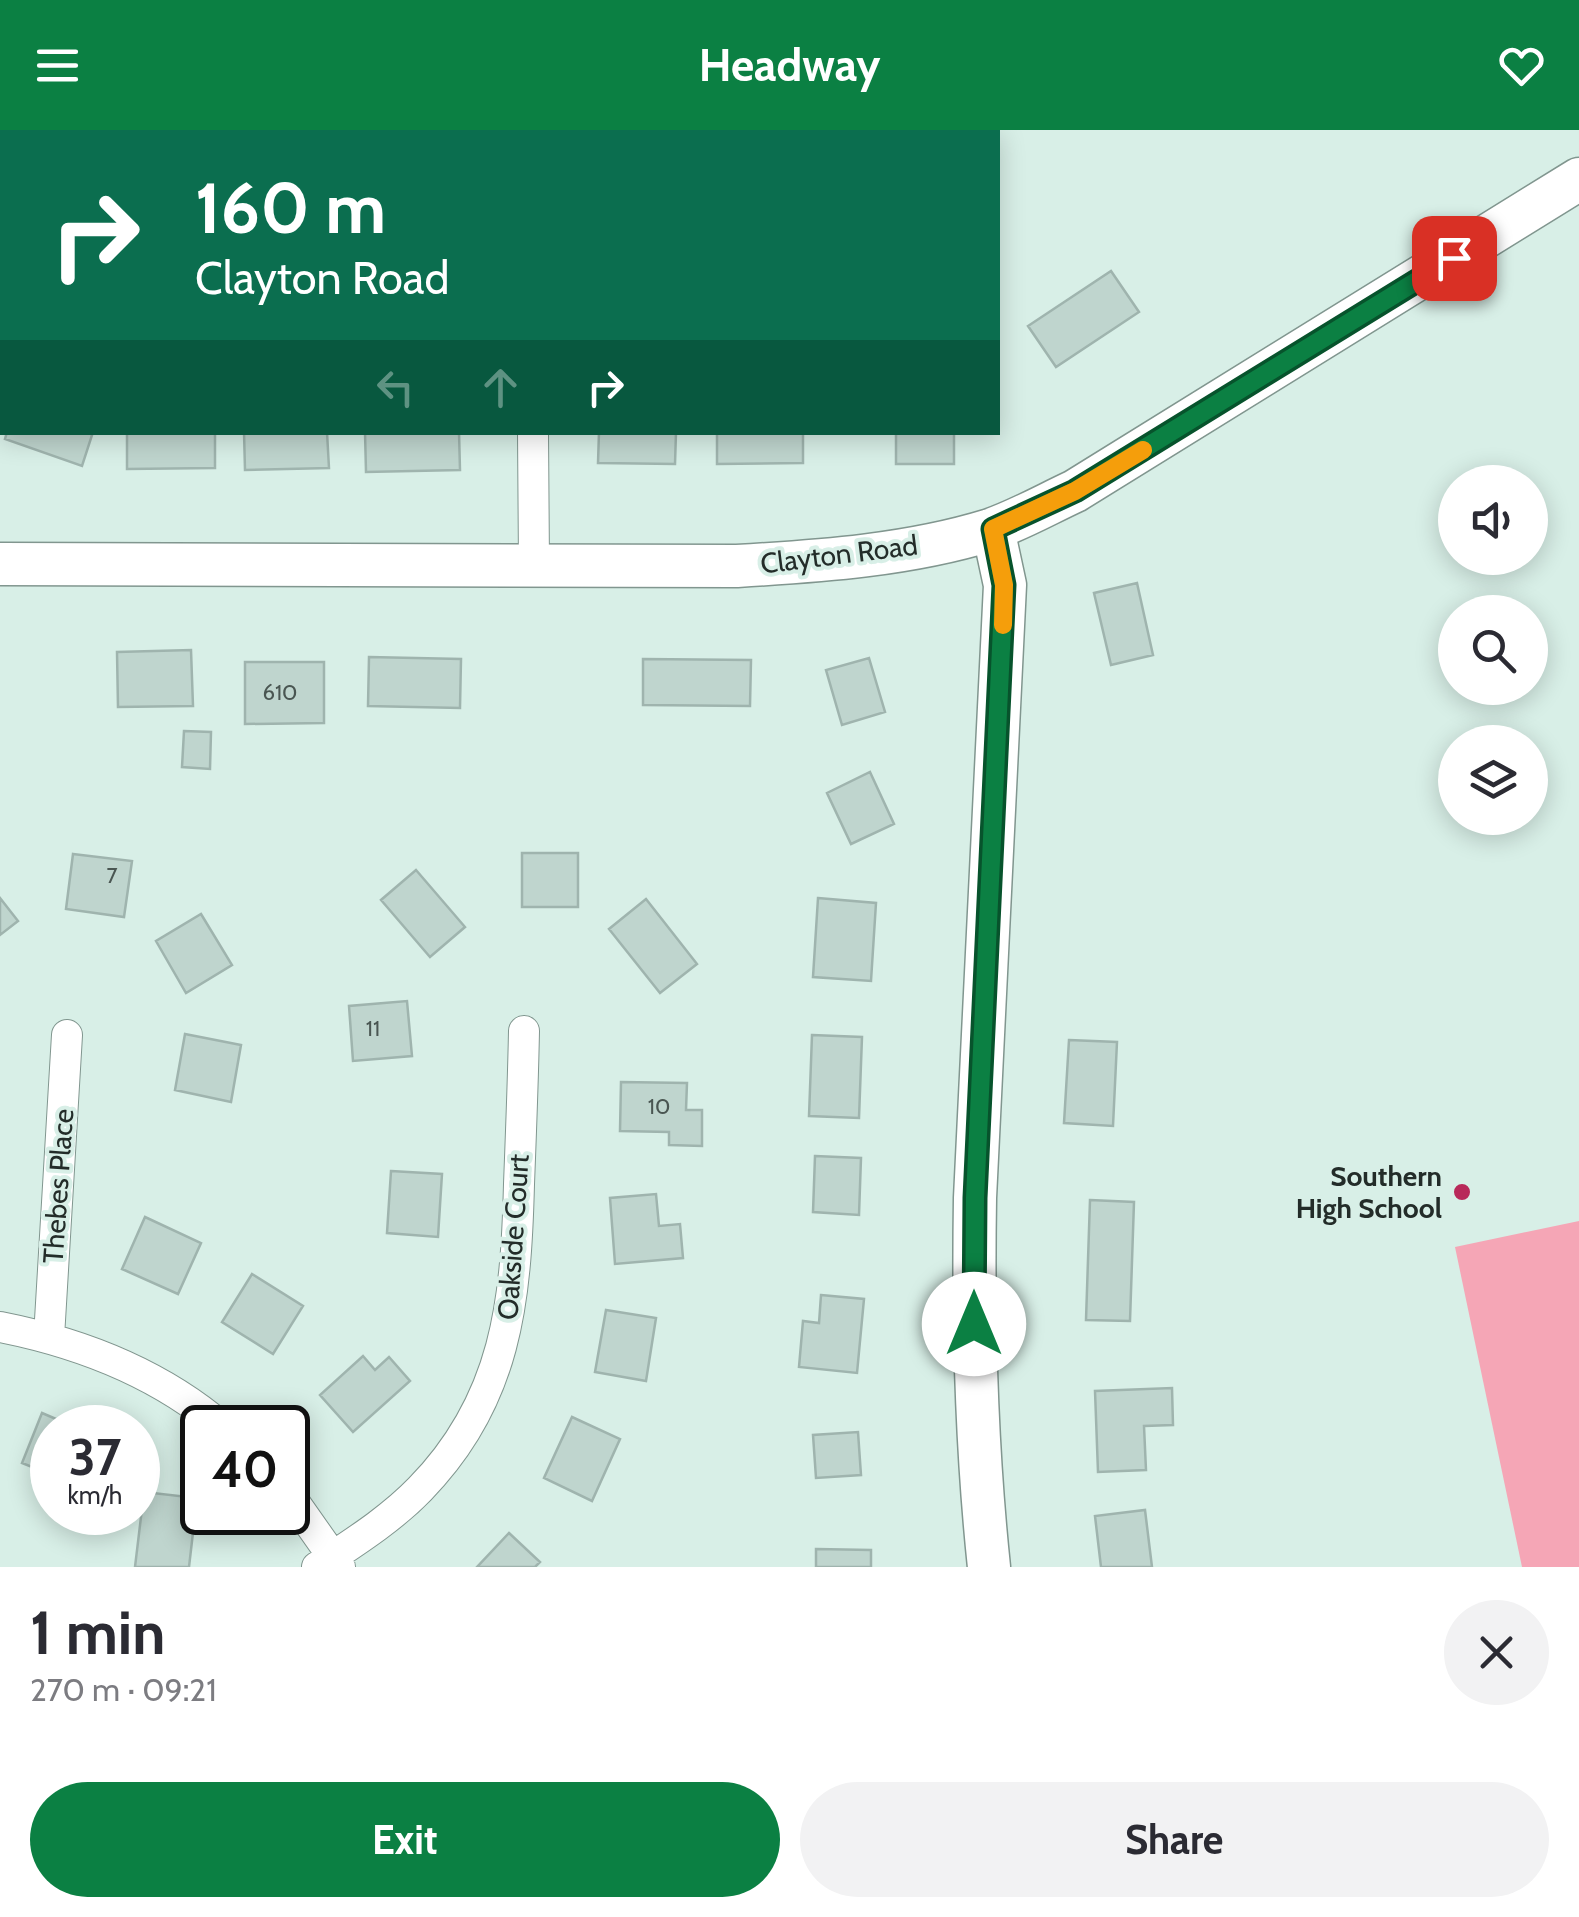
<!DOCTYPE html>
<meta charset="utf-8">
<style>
body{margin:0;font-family:Cabin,sans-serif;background:#f2f2f3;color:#2b2b33;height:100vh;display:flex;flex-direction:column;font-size:38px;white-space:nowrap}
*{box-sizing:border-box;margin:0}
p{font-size:32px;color:#7c7c81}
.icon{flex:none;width:55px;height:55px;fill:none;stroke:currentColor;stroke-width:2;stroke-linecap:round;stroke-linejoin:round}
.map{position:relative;height:1437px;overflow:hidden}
.side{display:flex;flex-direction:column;background:#fff;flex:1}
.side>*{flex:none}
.top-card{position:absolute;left:0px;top:0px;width:1000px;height:305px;box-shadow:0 5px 25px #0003;background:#0b6e4f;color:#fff;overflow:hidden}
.tools{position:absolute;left:1438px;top:335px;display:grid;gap:20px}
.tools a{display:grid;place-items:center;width:110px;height:110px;border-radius:50%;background:#fff;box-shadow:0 5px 25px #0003;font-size:50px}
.speed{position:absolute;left:30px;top:1275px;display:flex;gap:20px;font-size:50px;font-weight:700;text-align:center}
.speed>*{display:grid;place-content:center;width:130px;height:130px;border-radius:50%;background:#fff;box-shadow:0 5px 25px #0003;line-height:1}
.speed small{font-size:25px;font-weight:400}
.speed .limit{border:5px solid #111;border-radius:15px;background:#fff;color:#111}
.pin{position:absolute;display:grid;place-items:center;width:85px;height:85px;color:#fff;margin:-42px;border-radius:20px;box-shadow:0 5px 15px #0006}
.me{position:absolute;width:110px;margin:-55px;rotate:0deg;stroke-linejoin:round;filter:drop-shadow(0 0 8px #0008)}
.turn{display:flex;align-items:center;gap:35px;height:210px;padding:0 30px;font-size:45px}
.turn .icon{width:130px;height:130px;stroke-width:2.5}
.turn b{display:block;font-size:70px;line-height:85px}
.lanes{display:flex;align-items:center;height:95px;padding:0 30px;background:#0003;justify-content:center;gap:50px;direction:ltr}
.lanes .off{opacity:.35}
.round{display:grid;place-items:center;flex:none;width:105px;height:105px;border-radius:52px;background:#f2f2f3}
.head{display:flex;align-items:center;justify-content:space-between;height:170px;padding:0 30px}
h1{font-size:60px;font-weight:700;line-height:75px}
.primary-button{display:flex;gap:20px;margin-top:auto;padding:20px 30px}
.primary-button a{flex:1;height:115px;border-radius:60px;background:#0b8043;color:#fff;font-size:40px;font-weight:700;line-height:115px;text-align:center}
.primary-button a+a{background:#f2f2f3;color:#2b2b33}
header{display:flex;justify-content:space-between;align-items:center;height:130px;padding:0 30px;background:#0b8043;color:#fff;font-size:45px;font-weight:700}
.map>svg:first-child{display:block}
.green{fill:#f5a6b6}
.building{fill:#bfd5ce;stroke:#9fb4ae;stroke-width:2.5}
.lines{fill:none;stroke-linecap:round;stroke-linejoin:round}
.street-casing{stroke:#81968f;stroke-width:32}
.secondary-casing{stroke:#81968f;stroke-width:45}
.street{stroke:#fff;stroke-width:30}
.secondary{stroke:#fff;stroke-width:42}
.route-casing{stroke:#07532c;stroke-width:25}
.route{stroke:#0b8043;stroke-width:18}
.slow{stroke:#f59e0b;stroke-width:18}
.poi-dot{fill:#b8295a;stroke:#d8efe7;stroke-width:4}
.labels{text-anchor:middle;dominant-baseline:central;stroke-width:8;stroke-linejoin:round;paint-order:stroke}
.number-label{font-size:22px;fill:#4a5652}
.street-label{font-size:28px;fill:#232c29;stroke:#d8efe7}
.poi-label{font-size:28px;font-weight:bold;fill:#232c29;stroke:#d8efe7;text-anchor:end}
</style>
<header><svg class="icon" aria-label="menu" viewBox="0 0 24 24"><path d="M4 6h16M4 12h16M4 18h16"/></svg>Headway<svg class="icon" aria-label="heart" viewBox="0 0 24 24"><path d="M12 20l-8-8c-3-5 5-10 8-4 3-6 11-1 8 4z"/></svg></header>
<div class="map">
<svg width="1579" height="1437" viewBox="0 0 1579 1437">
<rect width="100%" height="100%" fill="#d8efe7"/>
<!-- green -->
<path class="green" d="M 1579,1091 L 1579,1437 L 1522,1437 L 1455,1117 Z"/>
<!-- building -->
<path class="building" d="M 1111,141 L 1139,182 L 1056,237 L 1028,196 Z
M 7,302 L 93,302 L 82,336 L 5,309 Z
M 127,302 L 215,302 L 215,338 L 127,339 Z
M 244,302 L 327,302 L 329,338 L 245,340 Z
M 365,302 L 459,302 L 460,340 L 366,342 Z
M 599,302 L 676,302 L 675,334 L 598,333 Z
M 717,302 L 803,302 L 803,333 L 717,334 Z
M 896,302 L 954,302 L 954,334 L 896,334 Z
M 1137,453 L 1153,525 L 1111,535 L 1094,463 Z
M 191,520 L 193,576 L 118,577 L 117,522 Z
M 369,527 L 461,529 L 460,578 L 368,576 Z
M 869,528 L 885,582 L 842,595 L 826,540 Z
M 643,529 L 751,530 L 750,576 L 643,575 Z
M 245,532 L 324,532 L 324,593 L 245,594 Z
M 184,601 L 211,602 L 210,639 L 182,637 Z
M 870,642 L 894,694 L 851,714 L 827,663 Z
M 522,723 L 578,723 L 578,777 L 522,777 Z
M 73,724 L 132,731 L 124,787 L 66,779 Z
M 416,740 L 465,797 L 430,827 L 381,770 Z
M 0,768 L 18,791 L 0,805 Z
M 818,768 L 876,773 L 871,851 L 813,847 Z
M 646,769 L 697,834 L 660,863 L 609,799 Z
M 201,784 L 232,835 L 186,863 L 156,811 Z
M 407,871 L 412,926 L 353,931 L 349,876 Z
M 185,904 L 241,915 L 231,972 L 175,960 Z
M 812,905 L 862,907 L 859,988 L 809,986 Z
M 1069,910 L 1117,912 L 1113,996 L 1064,993 Z
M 621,952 L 687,953 L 686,980 L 702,980 L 702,1016 L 669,1015 L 669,1002 L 620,1001 Z
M 815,1026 L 861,1028 L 859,1085 L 813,1082 Z
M 391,1041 L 442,1044 L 438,1107 L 387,1103 Z
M 656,1064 L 659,1096 L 680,1094 L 683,1128 L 615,1134 L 610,1068 Z
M 1090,1070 L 1134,1072 L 1130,1191 L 1086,1190 Z
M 145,1087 L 201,1113 L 178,1164 L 122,1139 Z
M 252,1144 L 303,1176 L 273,1224 L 222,1192 Z
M 821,1165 L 864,1169 L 857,1243 L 799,1237 L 803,1191 L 819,1193 Z
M 606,1180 L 656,1188 L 646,1251 L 595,1242 Z
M 363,1226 L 375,1240 L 389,1227 L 410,1251 L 353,1302 L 320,1265 Z
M 1172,1258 L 1173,1295 L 1144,1296 L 1146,1340 L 1098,1342 L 1095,1261 Z
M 42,1283 L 77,1298 L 52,1298 L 52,1345 L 22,1333 Z
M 572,1287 L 620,1309 L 592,1371 L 544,1348 Z
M 858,1302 L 861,1345 L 816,1348 L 813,1305 Z
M 144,1362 L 197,1368 L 189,1437 L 135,1437 Z
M 1145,1380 L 1152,1437 L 1101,1437 L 1095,1386 Z
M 509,1403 L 540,1432 L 535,1437 L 477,1437 Z
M 816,1419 L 871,1420 L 871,1437 L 816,1437 Z"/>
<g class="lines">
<defs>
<path id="street" d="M 530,0 L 531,2
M 533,302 L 534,435
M 0,1197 C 81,1213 159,1243 223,1298
M 49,1207 L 67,905
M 288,1363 L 340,1437
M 317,1437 C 353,1413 390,1390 420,1359 C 507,1270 516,1171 519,1054 C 521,1003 523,952 524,901"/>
<path id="secondary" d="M 0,434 L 737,436 C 822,431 909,425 990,400 C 1019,390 1047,374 1075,361 L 1579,49
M 989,1437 C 976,1314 973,1191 975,1068 L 1005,455 L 993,399"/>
</defs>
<!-- street casing -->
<use href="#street" class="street-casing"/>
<!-- secondary casing -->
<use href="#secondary" class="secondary-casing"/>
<!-- street -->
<use href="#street" class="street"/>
<!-- secondary -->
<use href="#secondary" class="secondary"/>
</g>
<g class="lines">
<defs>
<path id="route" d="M 974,1194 L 975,1068 L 1004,455 L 993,399 L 1075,361 L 1454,128"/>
</defs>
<!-- route casing -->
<use href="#route" class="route-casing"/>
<!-- route -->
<use href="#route" class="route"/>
<!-- slow -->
<path class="slow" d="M 1003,495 L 1004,455 L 993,399 L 1075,361 L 1143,320"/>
</g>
<!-- markers -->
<circle class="poi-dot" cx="1462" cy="1062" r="10"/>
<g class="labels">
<!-- number labels -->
<g class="number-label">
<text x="280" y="562">610</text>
<text x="112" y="745">7</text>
<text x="373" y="898">11</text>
<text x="659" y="976">10</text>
</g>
<!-- street labels -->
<g class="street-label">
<text transform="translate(839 424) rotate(-7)">Clayton Road</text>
<text transform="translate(58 1056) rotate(-86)">Thebes Place</text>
<text transform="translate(513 1107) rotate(-86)">Oakside Court</text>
</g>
<!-- poi labels -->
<g class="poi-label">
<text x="1442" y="1046">Southern<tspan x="1442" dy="32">High School</tspan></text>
</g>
</g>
</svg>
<div class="tools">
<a><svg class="icon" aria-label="sound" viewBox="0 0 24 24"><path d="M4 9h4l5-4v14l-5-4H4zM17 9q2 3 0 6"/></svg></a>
<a><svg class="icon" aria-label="search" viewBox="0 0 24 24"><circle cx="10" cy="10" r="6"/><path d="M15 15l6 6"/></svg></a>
<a><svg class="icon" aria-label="layers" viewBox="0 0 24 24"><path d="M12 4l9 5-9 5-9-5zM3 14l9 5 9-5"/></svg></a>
</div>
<div class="speed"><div>37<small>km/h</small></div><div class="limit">40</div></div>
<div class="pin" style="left:1454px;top:128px;background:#d93025"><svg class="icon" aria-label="arrive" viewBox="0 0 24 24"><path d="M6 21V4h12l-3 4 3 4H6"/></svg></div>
<svg class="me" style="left:974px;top:1194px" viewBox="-20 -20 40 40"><circle r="19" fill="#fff"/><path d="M0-13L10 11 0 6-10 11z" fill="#0b8043"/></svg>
<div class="top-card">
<div class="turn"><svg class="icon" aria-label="right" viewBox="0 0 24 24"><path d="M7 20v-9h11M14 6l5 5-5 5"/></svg><div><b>160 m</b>Clayton Road</div></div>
<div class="lanes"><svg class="icon off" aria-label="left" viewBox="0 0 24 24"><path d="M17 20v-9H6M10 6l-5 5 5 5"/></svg><svg class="icon off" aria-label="ahead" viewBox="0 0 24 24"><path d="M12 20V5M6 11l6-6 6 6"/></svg><svg class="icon" aria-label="right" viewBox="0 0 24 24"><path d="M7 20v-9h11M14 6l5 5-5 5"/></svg></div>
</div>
</div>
<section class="side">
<div class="head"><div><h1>1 min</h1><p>270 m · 09:21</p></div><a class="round"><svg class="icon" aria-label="close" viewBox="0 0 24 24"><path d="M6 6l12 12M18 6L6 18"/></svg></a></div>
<div class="primary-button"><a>Exit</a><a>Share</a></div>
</section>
